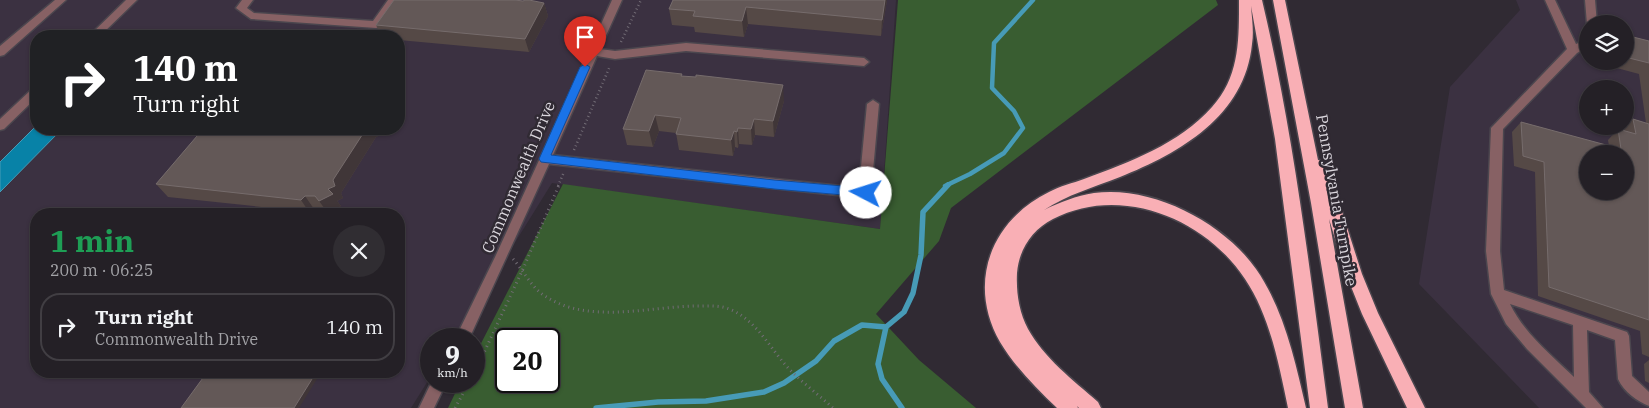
<!DOCTYPE html>
<meta charset="utf-8">
<style>
body{margin:0;font-family:"IBM Plex Serif",serif;background:#302d32;color:#f1f3f6;height:100vh;display:flex;flex-direction:column;font-size:19px;white-space:nowrap}
*{box-sizing:border-box;margin:0}
p{font-size:16px;color:#a3a3a7}
.icon{flex:none;width:28px;height:28px;fill:none;stroke:currentColor;stroke-width:2;stroke-linecap:round;stroke-linejoin:round}
.map{position:relative;flex:1;overflow:hidden}
.sheet{position:absolute;left:30px;top:208px;width:375px;height:170px;display:flex;flex-direction:column;background:#242026;border-radius:20px;box-shadow:0 1px 4px #0004,0 0 0 1px #413e43}
.sheet>*{flex:none}
.top-card{position:absolute;left:30px;top:30px;width:375px;height:105px;border-radius:20px;box-shadow:0 1px 4px #0004,0 0 0 1px #413e43;background:#202124;color:#fff;overflow:hidden}
.controls{position:absolute;left:1579px;top:15px;display:grid;gap:10px}
.controls a{display:grid;place-items:center;width:55px;height:55px;border-radius:50%;background:#242026;box-shadow:0 1px 4px #0004,0 0 0 1px #413e43;font-size:25px}
.speed{position:absolute;left:420px;top:328px;display:flex;gap:10px;font-size:25px;font-weight:700;text-align:center}
.speed>*{display:grid;place-content:center;width:65px;height:65px;border-radius:50%;background:#242026;box-shadow:0 1px 4px #0004,0 0 0 1px #413e43;line-height:1}
.speed small{font-size:12px;font-weight:400}
.speed .limit{border:2px solid #111;border-radius:8px;background:#fff;color:#111}
.pin{position:absolute;display:grid;place-items:center;width:42px;height:42px;color:#fff;margin:-51px -21px;border-radius:50% 50% 50% 0;rotate:-45deg;box-shadow:0 0 5px #0007}
.pin .icon{rotate:45deg}
.me{position:absolute;width:55px;margin:-28px;rotate:275deg;stroke-linejoin:round;filter:drop-shadow(0 0 4px #0008)}
.turn{display:flex;align-items:center;gap:18px;height:105px;padding:0 20px;font-size:22px}
.turn .icon{width:65px;height:65px;stroke-width:2.5}
.turn b{display:block;font-size:35px;line-height:42px}
.round{display:grid;place-items:center;flex:none;width:52px;height:52px;border-radius:26px;background:#302d32}
.head{display:flex;align-items:center;justify-content:space-between;height:85px;padding:0 20px}
h1{font-size:30px;font-weight:700;line-height:38px;color:#1e9e55}
ul{padding:0;list-style:none}
li{display:flex;align-items:center;gap:15px;height:68px;margin:0 10px 8px;padding:0 10px;border:2px solid #413e43;border-radius:20px}
li div{flex:1}
li b{display:block;font-size:19px}
li em{font-style:normal}
.map>svg:first-child{display:block}
.built{fill:#3b3141;fill-rule:evenodd}
.green{fill:#395d31;fill-rule:evenodd}
.water{fill:#0882a7;stroke:#479bb7}
.lines{fill:none;stroke-linecap:round;stroke-linejoin:round}
.stream-far1{stroke:#479bb7;stroke-width:4.5}
.stream{stroke:#479bb7;stroke-width:5.5}
.minor-casing{stroke:#4b464e;stroke-width:3}
.highway-casing{stroke:#4b464e;stroke-width:3}
.path-far1{stroke:#726c75;stroke-width:2.5;stroke-dasharray:1 3;stroke-linecap:butt}
.path{stroke:#726c75;stroke-width:3;stroke-dasharray:1 4;stroke-linecap:butt}
.minor{fill:#876164;fill-rule:evenodd}
.highway{fill:#f9afb5;fill-rule:evenodd}
.wall{fill:#554946}
.shaded-wall{fill:#403638}
.building{fill:#635857;stroke:#766c6c;fill-rule:evenodd}
.route{fill:#1a73e8;stroke:#114b97}
.labels{text-anchor:middle;dominant-baseline:central;stroke-width:5;stroke-linejoin:round;paint-order:stroke}
.street-label{font-size:16px;fill:#dad6dd;stroke:#302a33}
</style>
<div class="map">
<svg width="1649" height="408" viewBox="0 0 1649 408">
<rect width="100%" height="100%" fill="#302a33"/>
<!-- built -->
<path class="built" d="M 0,0 L 896,0 L 880,229 L 552,183 L 455,339 L 431,339 L 431,376 L 411,408 L 0,408 ZM 36,36 L 399,36 L 399,129 L 36,129 ZM 36,214 L 399,214 L 399,371 L 36,371 Z
M 1516,0 L 1649,0 L 1649,408 L 1539,408 L 1419,284 L 1450,87 L 1520,10 ZM 1588,24 L 1625,24 L 1625,61 L 1588,61 ZM 1588,89 L 1625,89 L 1625,126 L 1588,126 ZM 1588,154 L 1625,154 L 1625,191 L 1588,191 Z"/>
<!-- green -->
<path class="green" d="M 898,0 L 1216,0 L 1218,5 L 951,208 L 939,241 L 876,314 L 919,360 L 976,408 L 448,408 L 461,381 L 474,381 L 474,357 L 563,184 L 880,229 ZM 506,339 L 549,339 L 549,381 L 506,381 Z"/>
<!-- water -->
<path class="water" d="M 36,126 L 36,129 L 62,129 L 0,192 L 0,162 Z"/>
<g class="lines">
<!-- stream-far1 -->
<path class="stream-far1" d="M 945,186 L 970,174 L 1004,153 L 1023,128 L 1014,111 L 992,88 L 994,43 L 1033,0"/>
<!-- stream -->
<path class="stream" d="M 596,408 L 658,402 L 706,401 L 764,392 L 784,383 L 816,361 L 834,341 L 862,325 L 886,327
M 902,408 L 882,379 L 878,364 L 886,327 L 904,312 L 913,293 L 921,255 L 923,212 L 948,185"/>
<defs>
<path id="minor" d="M 55,0 L 66,0 L 4,55 L 0,56 L 0,46 Z
M 126,0 L 137,0 L 100,36 L 89,36 Z
M 242,0 L 253,0 L 247,8 L 254,13 L 373,21 L 388,0 L 398,0 L 380,27 L 376,28 L 251,19 L 236,8 Z
M 612,0 L 622,0 L 600,49 L 615,51 L 686,43 L 864,58 L 869,62 L 864,66 L 686,51 L 615,59 L 597,56 L 553,155 L 859,188 L 867,104 L 873,100 L 879,104 L 871,193 L 869,196 L 865,198 L 549,164 L 469,339 L 455,339 L 496,255 Z
M 1545,0 L 1555,0 L 1576,44 L 1588,39 L 1588,47 L 1577,53 L 1503,129 L 1500,251 L 1504,290 L 1627,332 L 1629,336 L 1632,376 L 1649,392 L 1649,406 C 1637,401 1624,392 1618,379 L 1615,340 L 1587,330 L 1589,392 L 1603,408 L 1586,408 L 1527,349 L 1506,324 L 1491,294 L 1486,251 L 1491,128 L 1567,49 ZM 1510,304 L 1573,325 L 1574,377 C 1551,355 1524,333 1510,304 Z
M 1585,0 L 1595,0 L 1597,24 L 1587,24 Z
M 36,88 L 36,98 L 4,129 L 0,130 L 0,119 L 32,89 Z
M 432,381 L 447,381 L 434,408 L 419,408 Z"/>
<path id="highway" d="M 1239,0 L 1262,0 C 1294,134 1310,272 1328,408 L 1310,408 L 1275,139 L 1251,6 C 1252,19 1254,32 1252,44 C 1245,116 1180,153 1120,177 C 1094,187 1067,195 1044,210 C 1060,202 1076,196 1094,193 C 1152,185 1223,222 1256,269 C 1284,309 1295,361 1306,408 L 1288,408 C 1279,365 1270,316 1245,279 C 1205,218 1120,184 1053,219 C 1032,230 1019,249 1017,273 C 1016,292 1019,312 1028,329 C 1044,358 1073,380 1098,402 L 1101,408 L 1079,408 L 1077,406 L 1078,408 L 1057,408 C 1036,388 1015,367 1000,342 C 967,284 990,221 1049,192 C 1060,186 1073,183 1084,179 C 1130,162 1179,144 1212,107 C 1240,77 1239,38 1239,0 Z
M 1273,0 L 1285,0 L 1318,160 L 1325,161 L 1327,165 L 1362,274 L 1378,313 L 1425,408 L 1407,408 L 1362,314 L 1346,274 L 1329,219 L 1363,408 L 1345,408 L 1311,203 Z"/>
</defs>
<!-- minor casing -->
<use href="#minor" class="minor-casing"/>
<!-- highway casing -->
<use href="#highway" class="highway-casing"/>
<!-- path-far1 -->
<path class="path-far1" d="M 621,42 L 641,0
M 574,150 L 610,66
M 558,186 L 564,172"/>
<!-- path -->
<path class="path" d="M 513,259 C 523,270 530,285 542,294 C 586,326 649,306 699,306 C 709,306 719,305 729,309 C 756,319 771,350 790,370 C 804,384 819,395 833,408
M 474,374 L 523,269 L 559,185
M 455,408 L 470,381"/>
<!-- minor -->
<use href="#minor" class="minor"/>
<!-- highway -->
<use href="#highway" class="highway"/>
</g>
<!-- wall -->
<path class="wall" d="M 887,0 L 881,36 L 748,24 L 744,37 L 695,32 L 694,27 L 672,25 L 669,9 Z
M 544,3 L 548,16 L 529,52 L 399,40 L 399,36 L 381,36 L 376,25 Z
M 1625,35 L 1649,41 L 1649,357 L 1642,354 L 1640,331 L 1538,296 L 1535,172 L 1514,166 L 1512,132 L 1521,122 L 1609,146 L 1608,140 L 1618,129 L 1623,131 L 1623,130 L 1633,119 L 1646,123 L 1639,74 L 1613,67 L 1612,61 L 1625,61 Z
M 682,76 L 784,101 L 774,137 L 755,135 L 752,145 L 739,144 L 738,148 L 735,147 L 733,156 L 679,150 L 676,133 L 659,131 L 653,147 L 627,145 L 623,129 Z
M 220,129 L 393,129 L 376,137 L 341,193 L 343,198 L 337,201 L 341,206 L 328,213 L 324,208 L 314,209 L 309,212 L 168,197 L 156,184 Z
M 1649,360 L 1649,383 L 1645,381 L 1644,364 Z"/>
<!-- shaded-wall -->
<path class="shaded-wall" d="M 885,0 L 887,0 L 881,36 L 882,20 Z
M 544,3 L 548,16 L 529,52 L 525,39 Z
M 746,7 L 748,24 L 744,37 L 742,21 Z
M 783,85 L 784,101 L 774,137 L 773,121 Z
M 399,115 L 403,124 L 399,126 Z
M 655,115 L 659,131 L 653,147 L 649,131 Z
M 754,119 L 755,135 L 752,145 L 751,129 Z
M 738,128 L 739,144 L 738,148 L 737,132 Z
M 366,129 L 393,129 L 376,137 L 341,193 L 343,198 L 337,201 L 341,206 L 328,213 L 319,201 Z
M 734,131 L 735,147 L 733,156 L 731,140 Z
M 305,196 L 314,209 L 309,212 L 301,200 Z
M 317,371 L 322,371 L 299,408 L 294,408 Z"/>
<!-- building -->
<path class="building" d="M 394,0 L 515,0 L 523,1 L 525,0 L 529,0 L 544,3 L 525,39 L 376,25 Z
M 673,0 L 885,0 L 882,20 L 746,7 L 742,21 L 693,16 L 695,11 L 669,9 Z
M 1625,35 L 1649,41 L 1649,63 L 1625,57 Z
M 646,70 L 682,74 L 681,76 L 696,77 L 696,75 L 783,85 L 773,121 L 754,119 L 751,129 L 738,128 L 737,132 L 734,131 L 731,140 L 676,134 L 681,118 L 655,115 L 649,131 L 623,129 Z
M 1633,119 L 1649,124 L 1649,320 L 1549,287 L 1544,162 L 1523,156 L 1521,122 L 1621,149 L 1618,129 L 1636,134 ZM 1588,154 L 1625,154 L 1625,191 L 1588,191 Z
M 203,129 L 218,131 L 220,129 L 366,129 L 333,180 L 335,186 L 328,189 L 333,194 L 319,201 L 315,196 L 305,196 L 301,200 L 156,184 Z
M 208,371 L 317,371 L 294,408 L 181,408 Z"/>
<!-- route -->
<path class="route" d="M 585,64 L 590,67 L 551,155 L 774,180 L 866,188 L 871,193 L 866,197 L 774,189 L 541,162 L 539,159 L 580,67 Z"/>
<g class="labels">
<!-- street labels -->
<g class="street-label">
<text transform="translate(518 177) rotate(-67)">Commonwealth Drive</text>
<text transform="translate(1337 200) rotate(80)">Pennsylvania Turnpike</text>
</g>
</g>
</svg>
<div class="controls">
<a><svg class="icon" aria-label="layers" viewBox="0 0 24 24"><path d="M12 4l9 5-9 5-9-5zM3 14l9 5 9-5"/></svg></a>
<a>+</a>
<a>−</a>
</div>
<div class="speed"><div>9<small>km/h</small></div><div class="limit">20</div></div>
<div class="pin" style="left:585px;top:67px;background:#d93025"><svg class="icon" aria-label="arrive" viewBox="0 0 24 24"><path d="M6 21V4h12l-3 4 3 4H6"/></svg></div>
<svg class="me" style="left:866px;top:193px" viewBox="-20 -20 40 40"><circle r="19" fill="#fff"/><path d="M0-13L10 11 0 6-10 11z" fill="#1a73e8"/></svg>
<div class="top-card">
<div class="turn"><svg class="icon" aria-label="right" viewBox="0 0 24 24"><path d="M7 20v-9h11M14 6l5 5-5 5"/></svg><div><b>140 m</b>Turn right</div></div>
</div>
<section class="sheet">
<div class="head"><div><h1>1 min</h1><p>200 m · 06:25</p></div><a class="round"><svg class="icon" aria-label="close" viewBox="0 0 24 24"><path d="M6 6l12 12M18 6L6 18"/></svg></a></div>
<ul>
<li><svg class="icon" aria-label="right" viewBox="0 0 24 24"><path d="M7 20v-9h11M14 6l5 5-5 5"/></svg><div><b>Turn right</b><p>Commonwealth Drive</p></div><em>140 m</em></li>
</ul>
</section>
</div>
